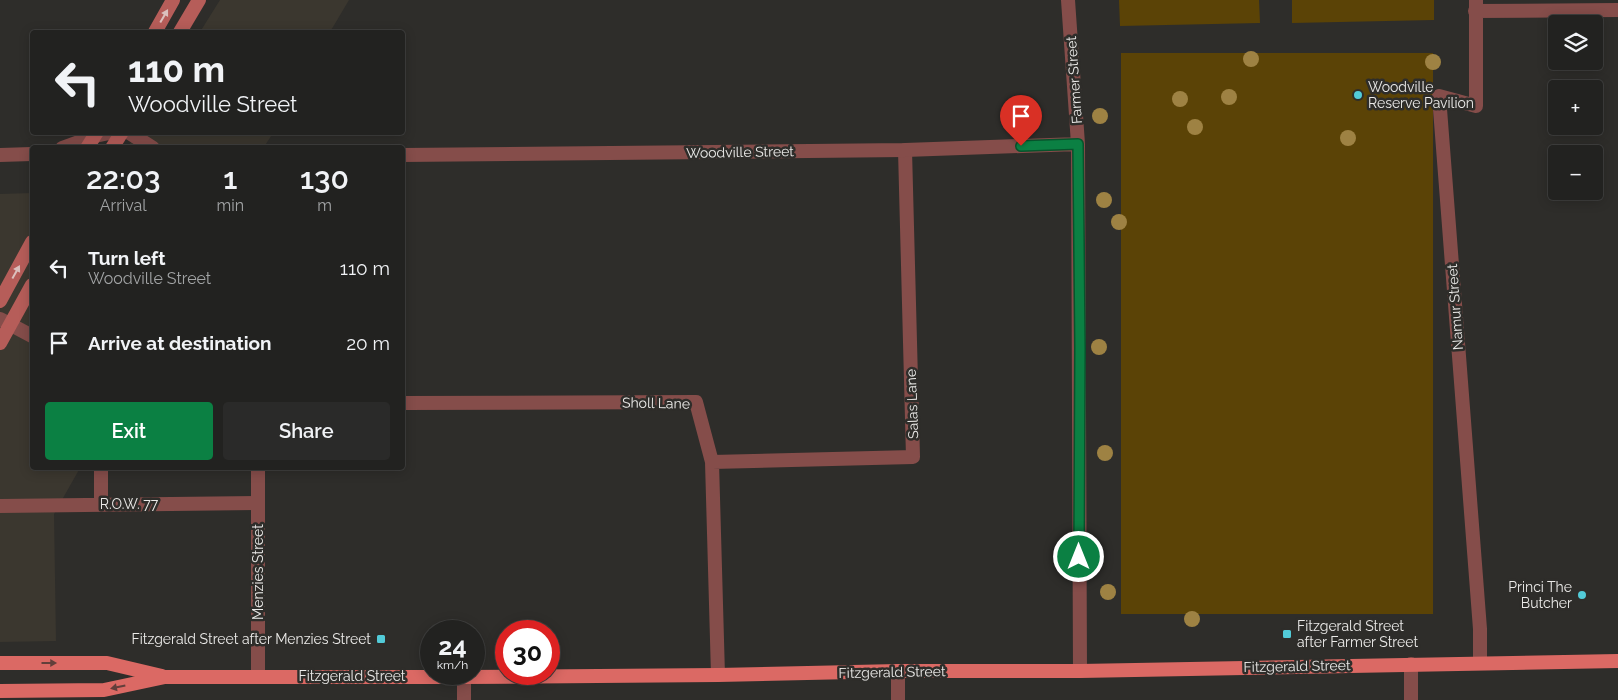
<!DOCTYPE html>
<meta charset="utf-8">
<style>
body{margin:0;font-family:Raleway,sans-serif;background:#2a2a29;color:#f1f3f6;height:100vh;display:flex;flex-direction:column;font-size:19px;white-space:nowrap}
*{box-sizing:border-box;margin:0}
p{font-size:16px;color:#a2a4a5}
.icon{flex:none;width:28px;height:28px;fill:none;stroke:currentColor;stroke-width:2;stroke-linecap:round;stroke-linejoin:round}
.map{position:relative;flex:1;overflow:hidden}
.side{position:absolute;left:30px;top:145px;width:375px;height:325px;display:flex;flex-direction:column;background:#222220;border-radius:5px;box-shadow:0 2px 12px #0003,0 0 0 1px #3f3f3e}
.side>*{flex:none}
.guide{position:absolute;left:30px;top:30px;width:375px;height:105px;border-radius:5px;box-shadow:0 2px 12px #0003,0 0 0 1px #3f3f3e;background:#222220;color:#f1f3f6;overflow:hidden}
.fabs{position:absolute;left:1548px;top:15px;display:grid;gap:10px}
.fabs a{display:grid;place-items:center;width:55px;height:55px;border-radius:5px;background:#222220;box-shadow:0 2px 12px #0003,0 0 0 1px #3f3f3e;font-size:25px}
.speed{position:absolute;left:420px;top:620px;display:flex;gap:10px;font-size:25px;font-weight:700;text-align:center}
.speed>*{display:grid;place-content:center;width:65px;height:65px;border-radius:50%;background:#222220;box-shadow:0 2px 12px #0003,0 0 0 1px #3f3f3e;line-height:1}
.speed small{font-size:12px;font-weight:400}
.speed .limit{border:8px solid #d22;background:#fff;color:#111}
.pin{position:absolute;display:grid;place-items:center;width:42px;height:42px;color:#fff;margin:-51px -21px;border-radius:50% 50% 50% 0;rotate:-45deg;box-shadow:0 0 5px #0007}
.pin .icon{rotate:45deg}
.me{position:absolute;width:55px;margin:-28px;rotate:0deg;stroke-linejoin:round;filter:drop-shadow(0 0 4px #0008)}
.turn{display:flex;align-items:center;gap:18px;height:105px;padding:0 15px;font-size:22px}
.turn .icon{width:65px;height:65px;stroke-width:2.5}
.turn b{display:block;font-size:35px;line-height:42px}
.eta{display:flex;justify-content:space-evenly;align-items:center;height:85px;text-align:center}
.eta b{font-size:30px;font-weight:600;line-height:35px}
.cta{display:flex;gap:10px;margin-top:auto;padding:10px 15px}
.cta a{flex:1;height:58px;border-radius:5px;background:#0b8043;color:#fff;font-size:20px;font-weight:600;line-height:58px;text-align:center}
.cta a+a{background:#2a2a29;color:#f1f3f6}
ul{padding:0;list-style:none}
li{display:flex;align-items:center;gap:15px;height:75px;padding:0 15px}
li div{flex:1}
li b{display:block;font-size:19px}
li em{font-style:normal}
.map>svg:first-child{display:block}
.built{fill:#3b372f}
.green{fill:#5b4306}
.lines{fill:none;stroke-linecap:round;stroke-linejoin:round}
.service{stroke:#854d4a;stroke-width:14}
.minor{stroke:#854d4a;stroke-width:14}
.secondary{stroke:#b65d59;stroke-width:14}
.primary{stroke:#db6964;stroke-width:14}
.tree{fill:#9e8243}
.oneway{fill:#dbc0bd}
.oneway2{fill:#623f3b}
.route-casing{stroke:#07532c;stroke-width:12}
.route{stroke:#0b8043;stroke-width:9}
.poi-dot{fill:#52cbd8;stroke:#2e2d2a;stroke-width:2}
.labels{text-anchor:middle;dominant-baseline:central;stroke-width:5;stroke-linejoin:round;paint-order:stroke}
.street-label{font-size:14px;fill:#ebeae8;stroke:#2e2d2a}
.poi-label{font-size:14px;fill:#ebeae8;stroke:#2e2d2a;text-anchor:start}
</style>
<div class="map">
<svg width="1618" height="700" viewBox="0 0 1618 700">
<rect width="100%" height="100%" fill="#2e2d2a"/>
<!-- built -->
<path class="built" d="M 220,0 L 349,0 L 330,32 L 200,32 Z
M 137,133 L 273,133 L 264,147 L 127,148 Z
M 32,193 L 32,468 L 80,468 L 54,514 L 56,641 L 0,642 L 0,194 Z"/>
<!-- green -->
<path class="green" d="M 1119,0 L 1259,0 L 1260,23 L 1120,26 Z
M 1292,0 L 1434,0 L 1434,20 L 1292,23 Z
M 1121,53 L 1433,53 L 1433,614 L 1121,614 Z"/>
<g class="lines">
<!-- service -->
<path class="service" d="M 0,319 L 32,336
M 402,403 L 696,402 L 712,462 L 718,675
M 712,462 L 913,457 L 905,150
M 101,504 L 101,468
M 0,506 L 258,503"/>
<!-- minor -->
<path class="minor" d="M 1068,0 L 1078,144 L 1080,671
M 1476,0 L 1476,106 L 1439,96 L 1480,629 L 1480,663
M 1475,11 L 1618,10
M 128,132 L 153,148
M 62,148 L 95,136 L 114,132
M 0,155 L 32,154
M 402,155 L 905,150 L 1078,144
M 258,468 L 258,676
M 1411,664 L 1411,700
M 898,671 L 898,700
M 464,677 L 464,700"/>
<!-- secondary -->
<path class="secondary" d="M 155,32 L 173,0
M 180,32 L 199,0
M 87,148 L 97,132
M 112,148 L 122,132
M 0,301 L 32,242
M 0,343 L 32,285"/>
<!-- primary -->
<path class="primary" d="M 0,663 L 107,663 L 162,676
M 0,691 L 104,690 L 165,677 L 464,677 L 718,675 L 898,671 L 1080,671 L 1618,661"/>
</g>
<!-- trees -->
<g class="tree">
<circle cx="1251" cy="59" r="8"/>
<circle cx="1433" cy="62" r="8"/>
<circle cx="1229" cy="97" r="8"/>
<circle cx="1180" cy="99" r="8"/>
<circle cx="1100" cy="116" r="8"/>
<circle cx="1195" cy="127" r="8"/>
<circle cx="1348" cy="138" r="8"/>
<circle cx="1104" cy="200" r="8"/>
<circle cx="1119" cy="222" r="8"/>
<circle cx="1099" cy="347" r="8"/>
<circle cx="1105" cy="453" r="8"/>
<circle cx="1108" cy="592" r="8"/>
<circle cx="1192" cy="619" r="8"/>
</g>
<!-- one-way arrows -->
<defs><path id="oneway-solid" d="M-6-.8H1V-3.2L6.5 0L1 3.2V.8H-6Z" transform="scale(1.25)"/></defs>
<g class="oneway">
<use href="#oneway-solid" transform="translate(164 16) rotate(-60)"/>
<use href="#oneway-solid" transform="translate(16 272) rotate(-61)"/>
</g>
<g class="oneway2">
<use href="#oneway-solid" transform="translate(49 663)"/>
<use href="#oneway-solid" transform="translate(118 687) rotate(168)"/>
</g>
<g class="lines">
<defs>
<path id="route" d="M 1021,146 L 1078,144 L 1080,348 L 1079,557"/>
</defs>
<!-- route casing -->
<use href="#route" class="route-casing"/>
<!-- route -->
<use href="#route" class="route"/>
</g>
<!-- markers -->
<g class="poi-dot">
<circle cx="1358" cy="95" r="5"/>
<circle cx="1582" cy="595" r="5"/>
<rect x="1282" y="629" width="10" height="10" rx="2.5"/>
<rect x="376" y="634" width="10" height="10" rx="2.5"/>
</g>
<g class="labels">
<!-- street labels -->
<g class="street-label">
<text transform="translate(1074 80) rotate(-94)">Farmer Street</text>
<text transform="translate(740 152) rotate(-1)">Woodville Street</text>
<text transform="translate(1455 307) rotate(-94)">Namur Street</text>
<text transform="translate(656 403) rotate(1)">Sholl Lane</text>
<text transform="translate(912 404) rotate(-92)">Salas Lane</text>
<text x="129" y="504">R.O.W. 77</text>
<text transform="translate(258 572) rotate(-90)">Menzies Street</text>
<text transform="translate(1297 666) rotate(-1)">Fitzgerald Street</text>
<text transform="translate(892 672) rotate(-1)">Fitzgerald Street</text>
<text x="352" y="676">Fitzgerald Street</text>
</g>
<!-- poi labels -->
<g class="poi-label">
<text x="1368" y="87">Woodville<tspan x="1368" dy="16">Reserve Pavilion</tspan></text>
<text x="1572" y="587" text-anchor="end">Princi The<tspan x="1572" dy="16">Butcher</tspan></text>
<text x="1297" y="626">Fitzgerald Street<tspan x="1297" dy="16">after Farmer Street</tspan></text>
<text x="371" y="639" text-anchor="end">Fitzgerald Street after Menzies Street</text>
</g>
</g>
</svg>
<div class="fabs">
<a><svg class="icon" aria-label="layers" viewBox="0 0 24 24"><path d="M12 4l9 5-9 5-9-5zM3 14l9 5 9-5"/></svg></a>
<a>+</a>
<a>−</a>
</div>
<div class="speed"><div>24<small>km/h</small></div><div class="limit">30</div></div>
<div class="pin" style="left:1021px;top:146px;background:#d93025"><svg class="icon" aria-label="arrive" viewBox="0 0 24 24"><path d="M6 21V4h12l-3 4 3 4H6"/></svg></div>
<svg class="me" style="left:1079px;top:557px" viewBox="-20 -20 40 40"><circle r="17" fill="#0b8043" stroke="#fff" stroke-width="3"/><path d="M0-11L8 9 0 5-8 9z" fill="#fff"/></svg>
<div class="guide">
<div class="turn"><svg class="icon" aria-label="left" viewBox="0 0 24 24"><path d="M17 20v-9H6M10 6l-5 5 5 5"/></svg><div><b>110 m</b>Woodville Street</div></div>
</div>
<section class="side">
<div class="eta">
<div><b>22:03</b><p>Arrival</p></div>
<div><b>1</b><p>min</p></div>
<div><b>130</b><p>m</p></div>
</div>
<ul>
<li><svg class="icon" aria-label="left" viewBox="0 0 24 24"><path d="M17 20v-9H6M10 6l-5 5 5 5"/></svg><div><b>Turn left</b><p>Woodville Street</p></div><em>110 m</em></li>
<li><svg class="icon" aria-label="arrive" viewBox="0 0 24 24"><path d="M6 21V4h12l-3 4 3 4H6"/></svg><div><b>Arrive at destination</b></div><em>20 m</em></li>
</ul>
<div class="cta"><a>Exit</a><a>Share</a></div>
</section>
</div>
